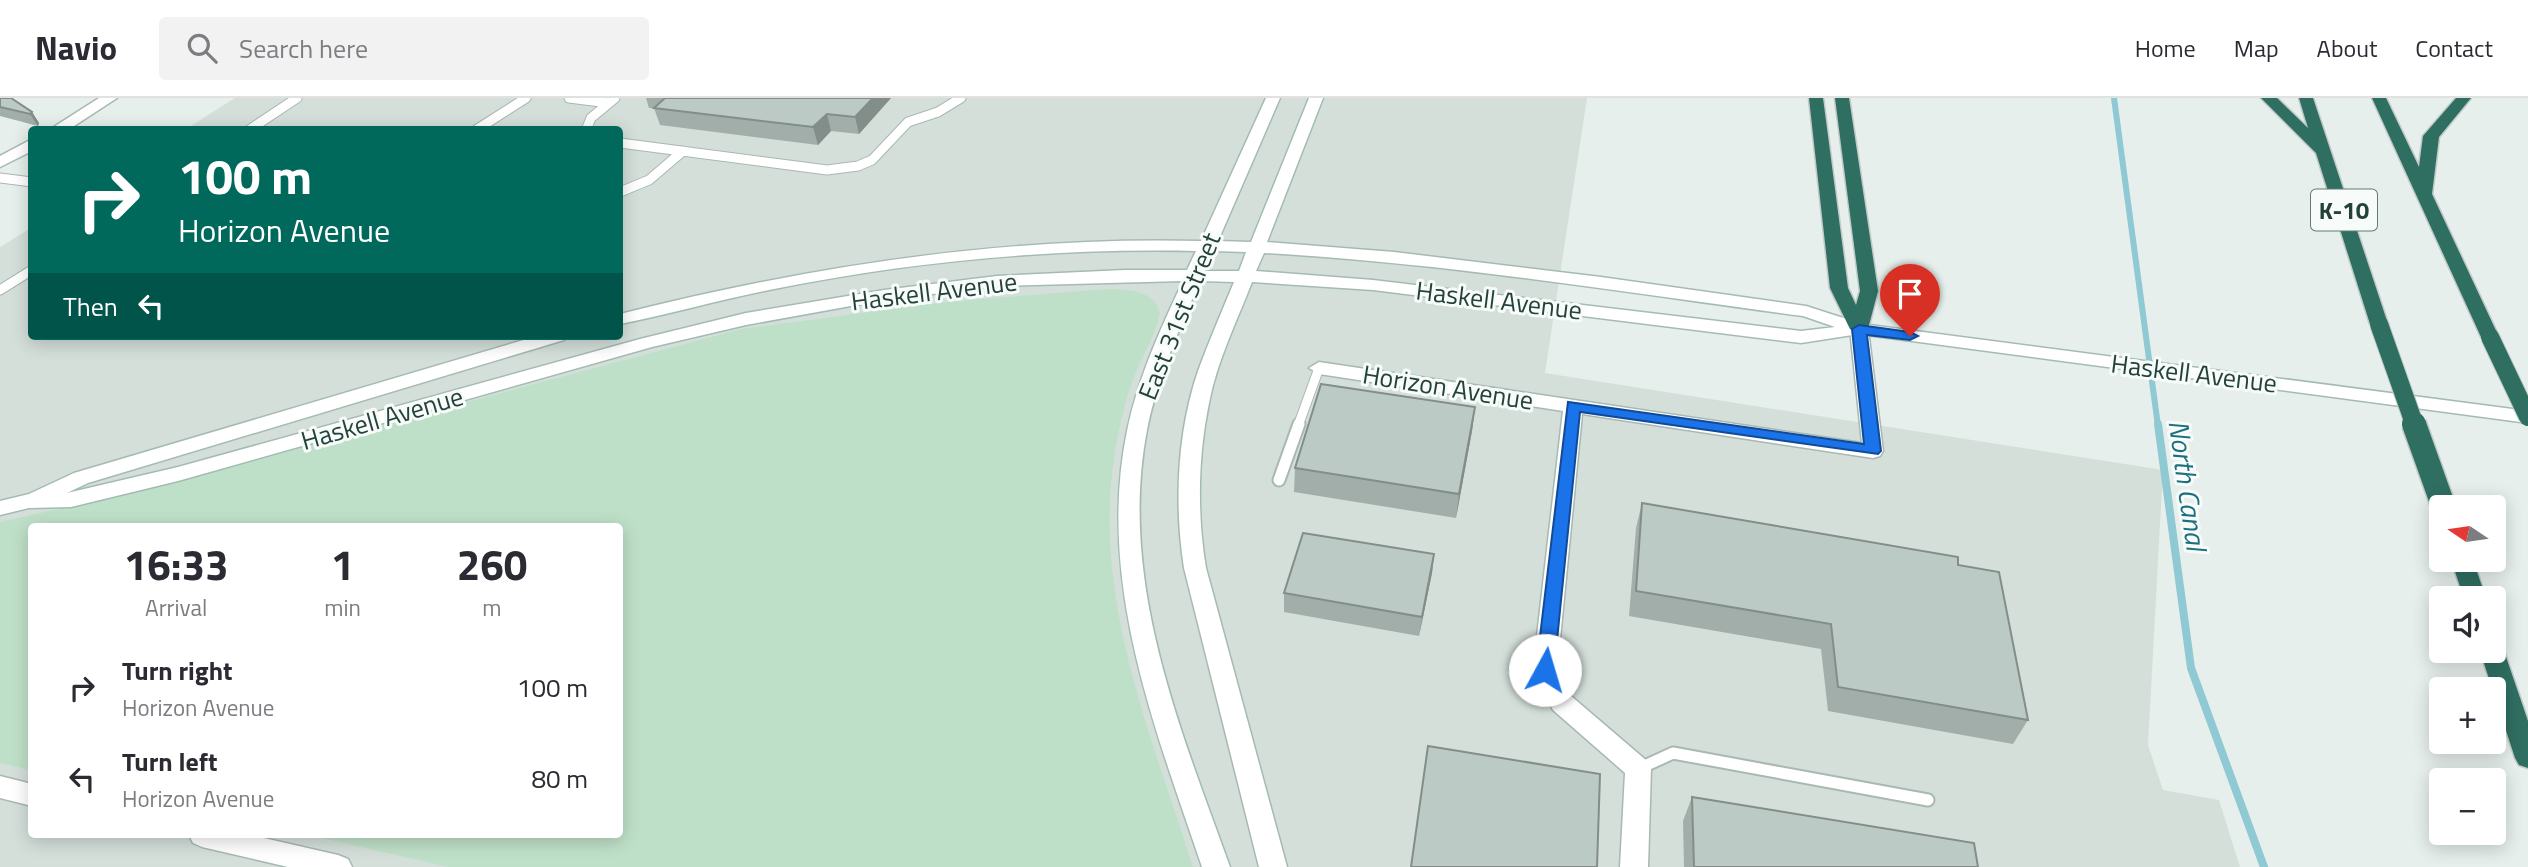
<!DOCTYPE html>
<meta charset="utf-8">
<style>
body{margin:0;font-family:"Titillium Web",sans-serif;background:#f2f2f3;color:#2b2b33;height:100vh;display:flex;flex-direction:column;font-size:26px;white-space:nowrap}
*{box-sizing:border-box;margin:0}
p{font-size:23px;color:#7c7c81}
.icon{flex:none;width:38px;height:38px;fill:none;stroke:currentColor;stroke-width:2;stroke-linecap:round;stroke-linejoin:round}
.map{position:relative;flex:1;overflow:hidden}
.details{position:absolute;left:28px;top:425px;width:595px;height:315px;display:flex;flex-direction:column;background:#fff;border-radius:7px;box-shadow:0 4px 18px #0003}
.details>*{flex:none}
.guide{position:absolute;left:28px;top:28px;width:595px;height:214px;border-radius:7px;box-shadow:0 4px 18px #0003;background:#00695c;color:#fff;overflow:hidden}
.needle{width:46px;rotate:283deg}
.buttons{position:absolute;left:2429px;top:397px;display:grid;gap:14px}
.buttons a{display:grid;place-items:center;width:77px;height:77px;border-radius:7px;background:#fff;box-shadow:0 4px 18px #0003;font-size:35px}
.pin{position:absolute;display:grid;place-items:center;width:60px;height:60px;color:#fff;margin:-72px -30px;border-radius:50% 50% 50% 0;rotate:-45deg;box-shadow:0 0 7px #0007}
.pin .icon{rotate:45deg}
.me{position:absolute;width:77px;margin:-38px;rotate:6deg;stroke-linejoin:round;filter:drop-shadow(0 0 5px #0008)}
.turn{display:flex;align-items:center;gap:24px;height:147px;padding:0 35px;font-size:32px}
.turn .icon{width:91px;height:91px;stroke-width:2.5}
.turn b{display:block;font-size:49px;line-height:60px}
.then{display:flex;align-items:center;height:66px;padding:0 35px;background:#0003;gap:14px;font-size:26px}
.eta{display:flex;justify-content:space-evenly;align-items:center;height:119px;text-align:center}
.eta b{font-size:42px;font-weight:700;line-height:49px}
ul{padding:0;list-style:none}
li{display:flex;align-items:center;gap:21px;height:91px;padding:0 35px}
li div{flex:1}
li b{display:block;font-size:26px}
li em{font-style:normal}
header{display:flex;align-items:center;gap:42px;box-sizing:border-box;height:98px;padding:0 35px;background:#fff;border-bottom:2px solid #e1e1e2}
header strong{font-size:33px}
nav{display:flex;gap:38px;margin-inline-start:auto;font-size:24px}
.search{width:490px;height:63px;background:#f2f2f3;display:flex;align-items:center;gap:18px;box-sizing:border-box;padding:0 24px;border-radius:7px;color:#7c7c81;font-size:26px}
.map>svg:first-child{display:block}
.built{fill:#d4dfda;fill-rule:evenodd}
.green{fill:#bfe0c8}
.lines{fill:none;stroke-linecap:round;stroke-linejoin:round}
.stream-far1{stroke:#8ec9d4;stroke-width:6}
.stream{stroke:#8ec9d4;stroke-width:8}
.service-far1-casing{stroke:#a8b8b2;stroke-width:11}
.service-casing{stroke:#a8b8b2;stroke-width:15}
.minor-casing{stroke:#a8b8b2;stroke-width:3}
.secondary-casing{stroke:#a4bbb3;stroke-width:3}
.motorway-casing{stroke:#c2cac8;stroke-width:3}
.service-far1{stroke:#fff;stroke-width:9}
.service{stroke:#fff;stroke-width:11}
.minor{fill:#fff;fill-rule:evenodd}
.secondary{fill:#fff;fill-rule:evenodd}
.motorway{fill:#2f6f62;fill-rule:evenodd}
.motorway-bridge-far1-casing{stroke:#c2cac8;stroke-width:20;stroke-linecap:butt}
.motorway-bridge-casing{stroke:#c2cac8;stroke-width:27;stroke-linecap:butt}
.motorway-bridge-far1{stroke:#2f6f62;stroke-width:18}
.motorway-bridge{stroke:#2f6f62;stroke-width:24}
.wall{fill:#a1aea9}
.shaded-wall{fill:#838d89}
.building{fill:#bbcac4;stroke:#838d89;stroke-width:2}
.route{fill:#1a73e8;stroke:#114b97;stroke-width:2}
.labels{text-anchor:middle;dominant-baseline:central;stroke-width:6;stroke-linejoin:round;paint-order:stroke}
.shield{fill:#f7fbf9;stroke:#637a73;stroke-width:2}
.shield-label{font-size:24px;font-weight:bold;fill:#24423a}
.street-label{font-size:26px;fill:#24423a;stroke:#f7fbf9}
.water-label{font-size:28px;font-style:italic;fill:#1c6f80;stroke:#f7fbf9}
</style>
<header>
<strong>Navio</strong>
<div class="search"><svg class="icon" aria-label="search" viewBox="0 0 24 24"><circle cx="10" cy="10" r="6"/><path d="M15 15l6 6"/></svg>Search here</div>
<nav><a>Home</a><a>Map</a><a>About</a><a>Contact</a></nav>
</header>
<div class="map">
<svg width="2528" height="769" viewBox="0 0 2528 769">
<rect width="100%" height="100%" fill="#e6efeb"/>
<!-- built -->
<path class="built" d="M 235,0 L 1587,0 L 1545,275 L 2163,372 L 2148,647 L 2163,692 L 2219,702 L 2240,769 L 0,769 L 0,149 L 31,130 L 32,238 L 620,238 L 620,32 L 186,31 ZM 32,429 L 620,429 L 620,737 L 32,737 Z"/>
<!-- green -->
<path class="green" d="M 1107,191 C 1127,191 1155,192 1160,215 C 1156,236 1144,255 1136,274 C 1125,302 1118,332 1114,361 C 1093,501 1152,639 1193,769 L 448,769 L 309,737 L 620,737 L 620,429 L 32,429 L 31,672 L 0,665 L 0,424 L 110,399 L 741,231 L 946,204 Z"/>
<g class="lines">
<!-- stream-far1 -->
<path class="stream-far1" d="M 2114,0 L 2158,328"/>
<!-- stream -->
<path class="stream" d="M 2158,326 L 2191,570 L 2264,769"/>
<defs>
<path id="service-far1" d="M 569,0 L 609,5
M 249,32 L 297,0
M 476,32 L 526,0
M 586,32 L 591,20 L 615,0
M 620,45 L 827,72 L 858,68 L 872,62 L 908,24 L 938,14 L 961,0
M 0,80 L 32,84
M 620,94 L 649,82 L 683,53
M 0,192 L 32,172
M 1298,328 L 1319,270"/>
<path id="service" d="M 1279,382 L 1299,326
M 1638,671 L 1673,655 L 1928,702"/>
<path id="minor" d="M 99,0 L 117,0 L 68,32 L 49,32 Z
M 32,41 L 32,53 L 0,69 L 0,58 Z
M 1859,225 L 1868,231 L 1883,353 L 1880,358 L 1873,360 L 1582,316 L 1557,572 L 1571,598 L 1647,663 L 1651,671 L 1648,769 L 1620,769 L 1625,675 L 1553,612 L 1533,572 L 1563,313 L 1319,276 L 1309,270 L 1319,264 L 1862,345 L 1850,231 Z
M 0,678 L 32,686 L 32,708 L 0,700 Z
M 189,737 L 251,737 L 338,757 L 348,761 L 352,769 L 288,769 L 202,749 L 193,745 Z"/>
<path id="secondary" d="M 1266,0 L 1280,0 L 1218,143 L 1251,144 L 1309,0 L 1323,0 L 1267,144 L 1394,154 L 1601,179 L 1806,208 L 1862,226 L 2528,313 L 2528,325 L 1859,236 L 1801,245 L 1373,192 L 1252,184 C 1237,223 1217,263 1209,305 C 1198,359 1197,416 1206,470 L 1287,769 L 1259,769 L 1184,470 C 1174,406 1177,335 1198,273 C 1209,243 1222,213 1234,184 L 1200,183 C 1179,232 1157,280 1147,332 C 1118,483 1180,630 1230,769 L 1202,769 C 1155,630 1096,483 1127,333 C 1138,280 1160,232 1183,183 L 997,188 L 884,202 L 746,227 L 652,249 L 178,383 L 71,409 L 29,410 L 0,417 L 0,403 L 29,396 L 74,375 L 537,238 L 566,238 L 564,242 L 88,385 L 67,395 L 178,369 L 640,241 L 746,215 L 884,192 L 997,178 L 1125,172 L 1187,172 L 1196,153 C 1056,150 912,163 774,191 C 722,201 671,216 620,226 L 620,216 C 810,168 1004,138 1201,143 ZM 1213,153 L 1246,154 L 1239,173 L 1205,173 ZM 1264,155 C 1445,165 1623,194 1803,218 L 1835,229 L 1801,233 L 1373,182 L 1256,173 Z"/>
<path id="motorway" d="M 1809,0 L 1823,0 L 1848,190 L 1856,207 L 1860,193 L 1835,0 L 1849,0 L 1878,193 L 1868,231 L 1859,237 L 1850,231 L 1830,190 Z
M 2261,0 L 2277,0 L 2308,30 L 2299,0 L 2313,0 L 2388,226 L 2386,230 L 2379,232 L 2370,226 L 2316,55 Z
M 2372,0 L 2386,0 L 2419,69 L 2423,38 L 2456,0 L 2471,0 L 2439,39 L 2432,96 L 2499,239 L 2497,243 L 2490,245 L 2481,239 Z
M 2451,462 L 2473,462 L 2486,500 L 2464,500 Z
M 2494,544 L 2500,547 L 2504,553 L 2528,623 L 2528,670 L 2519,667 L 2515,660 L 2480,553 L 2494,553 Z"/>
</defs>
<!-- service-far1 casing -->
<use href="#service-far1" class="service-far1-casing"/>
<!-- service casing -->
<use href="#service" class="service-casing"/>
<!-- minor casing -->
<use href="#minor" class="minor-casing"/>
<!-- secondary casing -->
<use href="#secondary" class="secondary-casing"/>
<!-- motorway casing -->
<use href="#motorway" class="motorway-casing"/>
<!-- service-far1 -->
<use href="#service-far1" class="service-far1"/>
<!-- service -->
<use href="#service" class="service"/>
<!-- minor -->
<use href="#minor" class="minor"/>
<!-- secondary -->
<use href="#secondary" class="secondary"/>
<!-- motorway -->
<use href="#motorway" class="motorway"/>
<defs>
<path id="motorway-bridge-far1" d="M 2379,226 L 2415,328
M 2490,239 L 2528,319"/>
<path id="motorway-bridge" d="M 2414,326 L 2444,410"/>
</defs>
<!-- motorway-bridge-far1 casing -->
<use href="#motorway-bridge-far1" class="motorway-bridge-far1-casing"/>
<!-- motorway-bridge casing -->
<use href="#motorway-bridge" class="motorway-bridge-casing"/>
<!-- motorway-bridge-far1 -->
<use href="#motorway-bridge-far1" class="motorway-bridge-far1"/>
<!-- motorway-bridge -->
<use href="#motorway-bridge" class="motorway-bridge"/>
</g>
<!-- wall -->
<path class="wall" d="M 0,0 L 32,14 L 39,25 L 38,28 L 0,18 Z
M 646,0 L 891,0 L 859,36 L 831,33 L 818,47 L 660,27 L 654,10 L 649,10 Z
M 1475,309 L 1472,333 L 1456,420 L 1294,394 L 1295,370 Z
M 1642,405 L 1958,467 L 2028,622 L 2013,646 L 1828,613 L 1821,551 L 1629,518 L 1636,430 Z
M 1434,456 L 1432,475 L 1419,538 L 1284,514 L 1284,495 Z
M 1692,699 L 1978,769 L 1684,769 L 1683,723 Z"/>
<!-- shaded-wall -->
<path class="shaded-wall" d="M 873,0 L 891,0 L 859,36 L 855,19 Z
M 32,14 L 39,25 L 38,28 L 30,16 Z
M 827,16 L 831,33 L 818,47 L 813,29 Z
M 1475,309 L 1472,333 L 1456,420 L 1459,396 Z
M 1434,456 L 1432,475 L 1419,538 L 1422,519 Z"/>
<!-- building -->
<path class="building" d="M 0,0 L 11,0 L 32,14 L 30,16 L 0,9 Z
M 665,0 L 873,0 L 855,19 L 827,16 L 813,29 L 654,10 Z
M 1321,286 L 1475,309 L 1459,396 L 1295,370 Z
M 1642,405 L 1958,459 L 1958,467 L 1999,474 L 2028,622 L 1838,589 L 1831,526 L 1636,493 Z
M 1303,435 L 1434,456 L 1422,519 L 1284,495 Z
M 1428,648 L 1600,676 L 1597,769 L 1411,769 Z
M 1692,699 L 1974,745 L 1978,769 L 1694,769 Z"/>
<!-- route -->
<path class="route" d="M 1859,227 L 1910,234 L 1918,238 L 1910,242 L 1867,237 L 1881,353 L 1878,356 L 1580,314 L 1554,572 L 1551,577 L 1538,577 L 1536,572 L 1568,304 L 1864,346 L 1852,231 Z"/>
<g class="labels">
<!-- shield labels -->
<rect class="shield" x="2311" y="91.5" width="66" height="41" rx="5"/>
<g class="shield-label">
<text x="2344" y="112">K-10</text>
</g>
<!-- street labels -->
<g class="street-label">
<text transform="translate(934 193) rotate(-7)">Haskell Avenue</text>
<text transform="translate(1499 202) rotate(7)">Haskell Avenue</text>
<text transform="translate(1179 218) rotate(-68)">East 31st Street</text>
<text transform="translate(2194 275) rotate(7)">Haskell Avenue</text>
<text transform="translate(1448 289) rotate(9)">Horizon Avenue</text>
<text transform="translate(382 320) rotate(-16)">Haskell Avenue</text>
</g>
<!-- water labels -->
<g class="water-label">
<text transform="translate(2188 387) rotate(82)">North Canal</text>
</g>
</g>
</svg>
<div class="buttons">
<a><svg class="needle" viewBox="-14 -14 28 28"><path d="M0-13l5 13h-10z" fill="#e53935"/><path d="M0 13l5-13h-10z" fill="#7c7c81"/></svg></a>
<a><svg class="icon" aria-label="sound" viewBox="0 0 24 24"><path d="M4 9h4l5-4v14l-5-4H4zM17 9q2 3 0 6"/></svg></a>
<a>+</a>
<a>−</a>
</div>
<div class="pin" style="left:1910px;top:238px;background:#d93025"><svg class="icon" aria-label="arrive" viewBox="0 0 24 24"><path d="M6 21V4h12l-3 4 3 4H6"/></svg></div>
<svg class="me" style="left:1545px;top:572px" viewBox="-20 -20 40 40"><circle r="19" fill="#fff"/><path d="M0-13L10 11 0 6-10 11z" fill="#1a73e8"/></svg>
<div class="guide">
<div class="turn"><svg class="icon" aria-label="right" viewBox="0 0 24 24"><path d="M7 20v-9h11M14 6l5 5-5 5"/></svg><div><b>100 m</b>Horizon Avenue</div></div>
<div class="then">Then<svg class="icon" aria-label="left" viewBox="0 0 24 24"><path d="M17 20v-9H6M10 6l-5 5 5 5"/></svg></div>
</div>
<section class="details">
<div class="eta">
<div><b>16:33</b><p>Arrival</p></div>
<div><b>1</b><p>min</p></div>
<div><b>260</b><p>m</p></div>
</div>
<ul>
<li><svg class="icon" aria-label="right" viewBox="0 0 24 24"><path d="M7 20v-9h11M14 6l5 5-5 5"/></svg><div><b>Turn right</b><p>Horizon Avenue</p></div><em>100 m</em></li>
<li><svg class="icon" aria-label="left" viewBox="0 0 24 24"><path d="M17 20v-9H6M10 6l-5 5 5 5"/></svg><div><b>Turn left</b><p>Horizon Avenue</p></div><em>80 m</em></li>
</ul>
</section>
</div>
